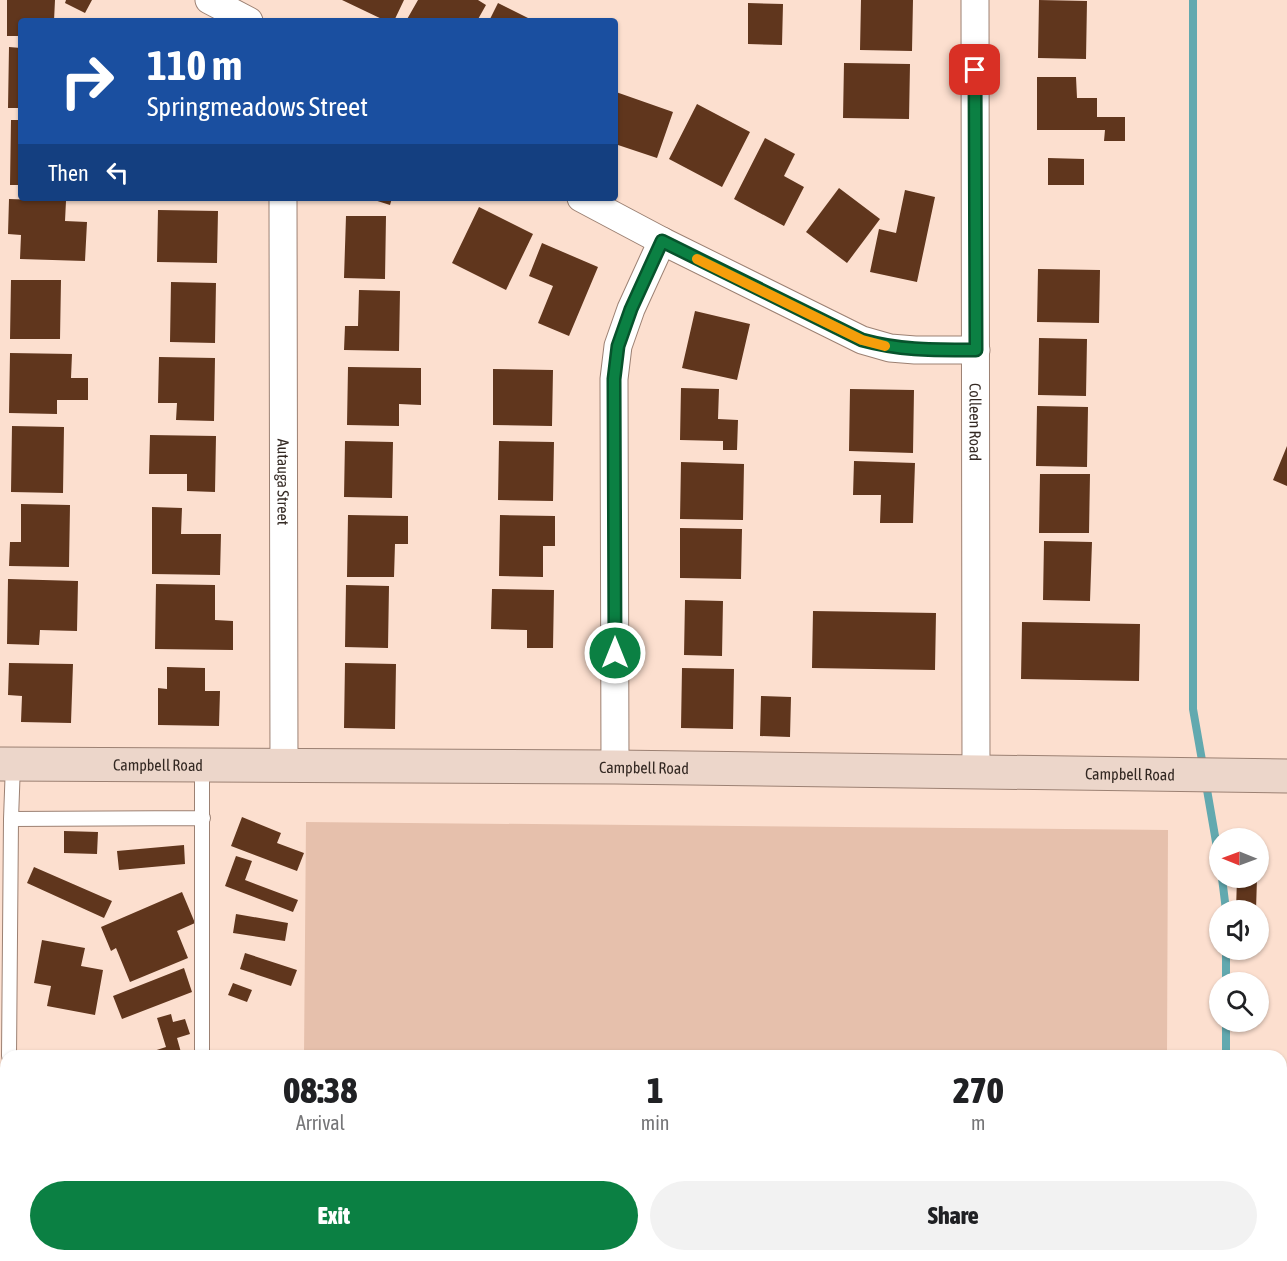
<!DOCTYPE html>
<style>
body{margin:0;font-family:"Asap Condensed",sans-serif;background:#f2f2f2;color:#202124;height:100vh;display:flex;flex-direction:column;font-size:22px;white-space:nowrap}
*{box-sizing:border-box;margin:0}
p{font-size:20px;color:#757577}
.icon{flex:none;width:33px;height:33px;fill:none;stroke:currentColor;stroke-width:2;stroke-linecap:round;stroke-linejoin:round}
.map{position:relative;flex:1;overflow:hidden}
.drawer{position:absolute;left:0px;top:1050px;width:1287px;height:212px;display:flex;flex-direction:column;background:#fff;border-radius:18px 18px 0 0;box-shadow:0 2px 4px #0004}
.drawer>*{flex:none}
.guide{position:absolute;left:18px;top:18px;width:600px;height:183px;border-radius:6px;box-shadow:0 2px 4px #0004;background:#1a4fa0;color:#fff;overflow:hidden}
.needle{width:39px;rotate:271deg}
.tools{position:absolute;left:1209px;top:828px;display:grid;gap:12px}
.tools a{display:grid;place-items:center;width:60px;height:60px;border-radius:50%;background:#fff;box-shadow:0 2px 4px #0004;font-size:30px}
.pin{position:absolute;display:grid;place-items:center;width:51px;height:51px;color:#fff;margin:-26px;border-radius:12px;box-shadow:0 3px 9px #0006}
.me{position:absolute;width:66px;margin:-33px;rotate:0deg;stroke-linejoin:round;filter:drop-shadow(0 0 4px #0008)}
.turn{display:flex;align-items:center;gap:21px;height:126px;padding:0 30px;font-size:27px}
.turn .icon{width:78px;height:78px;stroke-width:2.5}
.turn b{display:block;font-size:42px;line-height:51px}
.then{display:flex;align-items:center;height:57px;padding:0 30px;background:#0003;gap:12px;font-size:22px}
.eta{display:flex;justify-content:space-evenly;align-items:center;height:102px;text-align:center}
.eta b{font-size:36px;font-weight:800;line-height:42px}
.cta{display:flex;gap:12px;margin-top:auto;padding:12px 30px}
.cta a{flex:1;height:69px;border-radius:36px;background:#0b8043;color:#fff;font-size:24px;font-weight:800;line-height:69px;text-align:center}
.cta a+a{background:#f2f2f2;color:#202124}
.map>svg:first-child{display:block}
.green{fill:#e6c0ac}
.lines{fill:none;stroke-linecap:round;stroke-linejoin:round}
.stream{stroke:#62a9af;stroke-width:8}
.building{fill:#60361d}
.lane-casing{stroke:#9c8173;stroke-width:16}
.street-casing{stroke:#9c8173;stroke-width:29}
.secondary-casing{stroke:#9c8173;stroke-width:35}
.lane{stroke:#fff;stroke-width:14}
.street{stroke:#fff;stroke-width:27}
.secondary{stroke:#ecd6ca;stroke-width:33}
.route-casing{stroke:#07532c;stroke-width:15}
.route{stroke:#0b8043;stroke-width:10}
.slow{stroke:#f59e0b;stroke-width:10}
.labels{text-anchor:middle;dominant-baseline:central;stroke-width:6;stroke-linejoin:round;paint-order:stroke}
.street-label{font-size:16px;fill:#332822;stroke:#fff}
</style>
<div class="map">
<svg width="1287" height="1261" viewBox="0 0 1287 1261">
<rect width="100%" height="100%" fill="#fcdfcf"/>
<!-- green -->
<path class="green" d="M 306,822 L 1168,830 L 1167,1056 L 304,1056 Z
M 303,1256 L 1167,1256 L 1166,1261 L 303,1261 Z"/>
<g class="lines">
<!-- stream -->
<path class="stream" d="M 1193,0 L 1193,709 L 1203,766
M 1206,784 L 1220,865
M 1222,878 L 1226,910
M 1226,982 L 1226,950
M 1226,1056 L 1226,1022
M 1225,1261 L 1225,1256"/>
</g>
<!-- building -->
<path class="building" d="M 7,0 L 55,0 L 54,21 L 21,21 L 21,36 L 7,36 Z
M 66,0 L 92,0 L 85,13 L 65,3 Z
M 342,0 L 404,0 L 394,21 L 386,21 Z
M 418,0 L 478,0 L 486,5 L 477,21 L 406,21 Z
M 861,0 L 913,0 L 912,51 L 860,50 Z
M 1039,0 L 1087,1 L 1086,59 L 1038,58 Z
M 498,3 L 534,21 L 489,21 Z
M 748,3 L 783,4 L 782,45 L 748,44 Z
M 9,47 L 21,48 L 21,108 L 8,108 Z
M 844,63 L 910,64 L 909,119 L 843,118 Z
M 1037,77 L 1076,77 L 1077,98 L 1097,98 L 1097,117 L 1125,117 L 1125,141 L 1104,141 L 1105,130 L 1037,130 Z
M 616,92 L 673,112 L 657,158 L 615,144 Z
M 697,104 L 750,132 L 722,187 L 669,159 Z
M 11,120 L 21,120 L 21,185 L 10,185 Z
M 765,138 L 795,154 L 784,176 L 804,187 L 784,226 L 734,199 Z
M 1048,158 L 1084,159 L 1084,185 L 1048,185 Z
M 839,188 L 880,219 L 847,263 L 806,232 Z
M 905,190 L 935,197 L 917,282 L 870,272 L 879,229 L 896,233 Z
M 168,198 L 218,198 L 218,201 L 168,201 Z
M 368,198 L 392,198 L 390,205 Z
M 9,199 L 66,201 L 65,221 L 87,222 L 85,261 L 20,259 L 21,235 L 8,234 Z
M 479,207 L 533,234 L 506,290 L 452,263 Z
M 158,210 L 218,211 L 217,263 L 157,262 Z
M 346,216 L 386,216 L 385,279 L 344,278 Z
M 542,243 L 598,267 L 569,336 L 538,323 L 553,286 L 529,276 Z
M 1038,269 L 1100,270 L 1099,323 L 1037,322 Z
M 11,280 L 61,280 L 60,339 L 10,339 Z
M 171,282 L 216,283 L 215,343 L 170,342 Z
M 359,290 L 400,291 L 399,351 L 344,350 L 345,326 L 358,326 Z
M 695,311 L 750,324 L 737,380 L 682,368 Z
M 1039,338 L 1087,339 L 1086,396 L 1038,395 Z
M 10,353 L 72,354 L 71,378 L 88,378 L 88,400 L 57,400 L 57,414 L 9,413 Z
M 159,357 L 215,358 L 214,421 L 176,420 L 177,403 L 158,403 Z
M 348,367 L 421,368 L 421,405 L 399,404 L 399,426 L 347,425 Z
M 493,369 L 553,370 L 552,426 L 493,425 Z
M 681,388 L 719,389 L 718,419 L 738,420 L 737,450 L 723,450 L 723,441 L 680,440 Z
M 850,389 L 914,390 L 913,453 L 849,451 Z
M 1037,406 L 1088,407 L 1087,467 L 1036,466 Z
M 12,426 L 64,427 L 63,493 L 11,492 Z
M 150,435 L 216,436 L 215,492 L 187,491 L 187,474 L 149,474 Z
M 345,441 L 393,442 L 392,498 L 344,497 Z
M 499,441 L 554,442 L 553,501 L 498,500 Z
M 1287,446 L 1287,486 L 1273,480 Z
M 854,461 L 915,463 L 913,523 L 880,523 L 881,495 L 853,495 Z
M 681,462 L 744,464 L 743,520 L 680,519 Z
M 1040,474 L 1090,474 L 1089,533 L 1039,533 Z
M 21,504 L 70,505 L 69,567 L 9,566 L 10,542 L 21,542 Z
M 152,507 L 182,508 L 181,534 L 221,534 L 220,575 L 152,574 Z
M 348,515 L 408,516 L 408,544 L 395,544 L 394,577 L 347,577 Z
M 500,515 L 555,516 L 555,546 L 543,546 L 543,577 L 499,576 Z
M 680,528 L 742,529 L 741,579 L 680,578 Z
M 1044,541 L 1092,542 L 1090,601 L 1043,600 Z
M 8,579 L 78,581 L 77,631 L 40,630 L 39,645 L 7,644 Z
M 156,584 L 215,585 L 215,620 L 233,621 L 233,650 L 155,649 Z
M 346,585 L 389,586 L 388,648 L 345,647 Z
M 492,589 L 554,590 L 553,648 L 527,648 L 527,630 L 491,629 Z
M 685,600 L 723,601 L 722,656 L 684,655 Z
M 813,611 L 936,613 L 935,670 L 812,668 Z
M 1022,622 L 1140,624 L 1139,681 L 1021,679 Z
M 9,663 L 73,664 L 71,723 L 21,722 L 22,696 L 8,695 Z
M 345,663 L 396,664 L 395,729 L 344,728 Z
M 167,667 L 205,668 L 205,691 L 220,691 L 219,726 L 158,725 L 158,688 L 167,689 Z
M 682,668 L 734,669 L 733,729 L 681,728 Z
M 761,696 L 791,697 L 790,737 L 760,736 Z
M 242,817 L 281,833 L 277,843 L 304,853 L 297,871 L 231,846 Z
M 64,831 L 98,832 L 97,854 L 64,853 Z
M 184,845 L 185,864 L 119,870 L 117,851 Z
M 236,856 L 252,861 L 245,880 L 298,900 L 293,912 L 225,886 Z
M 34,867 L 112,901 L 104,918 L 27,883 Z
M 1237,878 L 1257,878 L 1256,910 L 1236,910 Z
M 182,892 L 195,923 L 177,931 L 188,958 L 130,982 L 116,948 L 111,951 L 101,927 Z
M 236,914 L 288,923 L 285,941 L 233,933 Z
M 42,940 L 85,948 L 81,966 L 103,970 L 95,1015 L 47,1006 L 51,986 L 34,983 Z
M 245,953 L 297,970 L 291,986 L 240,969 Z
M 184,968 L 192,992 L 122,1019 L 113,996 Z
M 233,983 L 252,990 L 247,1002 L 228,995 Z
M 171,1014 L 173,1022 L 185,1019 L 190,1034 L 177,1038 L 182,1056 L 138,1056 L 166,1047 L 157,1018 Z
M 34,1256 L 79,1256 L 93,1261 L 48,1261 Z
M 108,1256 L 183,1256 L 185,1261 L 110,1261 Z"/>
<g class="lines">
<defs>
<path id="lane" d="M 11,819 L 203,818
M 9,1056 L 11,819 L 13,764
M 202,1056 L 202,765
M 8,1261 L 8,1256
M 200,1261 L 200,1256"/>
<g id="street">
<path d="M 209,0 L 249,21"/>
<path id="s1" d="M 975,0 L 976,772"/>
<path id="s2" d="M 283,198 L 284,764"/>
<path d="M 581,198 L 662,241 L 862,340 L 890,348 L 915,350 L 976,350"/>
<path d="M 615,767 L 614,379 L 618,346 L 631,309 L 662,241"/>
</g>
<g id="secondary">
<path id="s3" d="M 0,764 L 615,767 L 1287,776"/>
</g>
</defs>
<!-- lane casing -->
<use href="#lane" class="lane-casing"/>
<!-- street casing -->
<use href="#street" class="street-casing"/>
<!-- secondary casing -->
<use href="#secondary" class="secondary-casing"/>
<!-- lane -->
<use href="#lane" class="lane"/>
<!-- street -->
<use href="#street" class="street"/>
<!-- secondary -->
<use href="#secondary" class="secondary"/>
</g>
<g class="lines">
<defs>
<path id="route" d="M 615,653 L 614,379 L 618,346 L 631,309 L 662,241 L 862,340 C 903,351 934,350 976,350 L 975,70"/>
</defs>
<!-- route casing -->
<use href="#route" class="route-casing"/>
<!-- route -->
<use href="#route" class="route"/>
<!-- slow -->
<path class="slow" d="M 697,259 L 862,340 L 885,346"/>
</g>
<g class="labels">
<!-- street labels -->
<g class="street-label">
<text stroke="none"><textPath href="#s1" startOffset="422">Colleen Road</textPath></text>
<text stroke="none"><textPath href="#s2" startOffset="284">Autauga Street</textPath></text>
<text stroke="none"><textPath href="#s3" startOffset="158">Campbell Road</textPath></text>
<text stroke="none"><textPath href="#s3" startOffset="644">Campbell Road</textPath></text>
<text stroke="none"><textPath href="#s3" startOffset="1130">Campbell Road</textPath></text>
</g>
</g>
</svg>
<div class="tools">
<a><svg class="needle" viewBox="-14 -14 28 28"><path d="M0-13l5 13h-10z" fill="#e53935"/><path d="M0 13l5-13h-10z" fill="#757577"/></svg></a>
<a><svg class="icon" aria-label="sound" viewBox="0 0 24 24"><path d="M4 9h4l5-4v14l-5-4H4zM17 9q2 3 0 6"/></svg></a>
<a><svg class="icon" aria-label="search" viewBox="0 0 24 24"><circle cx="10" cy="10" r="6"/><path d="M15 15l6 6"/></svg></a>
</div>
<div class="pin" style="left:975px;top:70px;background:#d93025"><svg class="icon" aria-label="arrive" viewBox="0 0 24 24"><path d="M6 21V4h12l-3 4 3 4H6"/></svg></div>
<svg class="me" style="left:615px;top:653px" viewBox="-20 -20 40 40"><circle r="17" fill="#0b8043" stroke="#fff" stroke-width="3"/><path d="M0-11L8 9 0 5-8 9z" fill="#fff"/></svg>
<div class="guide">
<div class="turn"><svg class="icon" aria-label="right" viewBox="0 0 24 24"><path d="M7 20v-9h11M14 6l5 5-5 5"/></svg><div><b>110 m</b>Springmeadows Street</div></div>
<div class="then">Then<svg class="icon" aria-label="left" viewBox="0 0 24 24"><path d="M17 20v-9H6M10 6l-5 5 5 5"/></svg></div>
</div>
<section class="drawer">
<div class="eta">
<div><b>08:38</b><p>Arrival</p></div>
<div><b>1</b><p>min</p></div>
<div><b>270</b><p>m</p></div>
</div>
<div class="cta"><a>Exit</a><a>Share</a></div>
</section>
</div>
